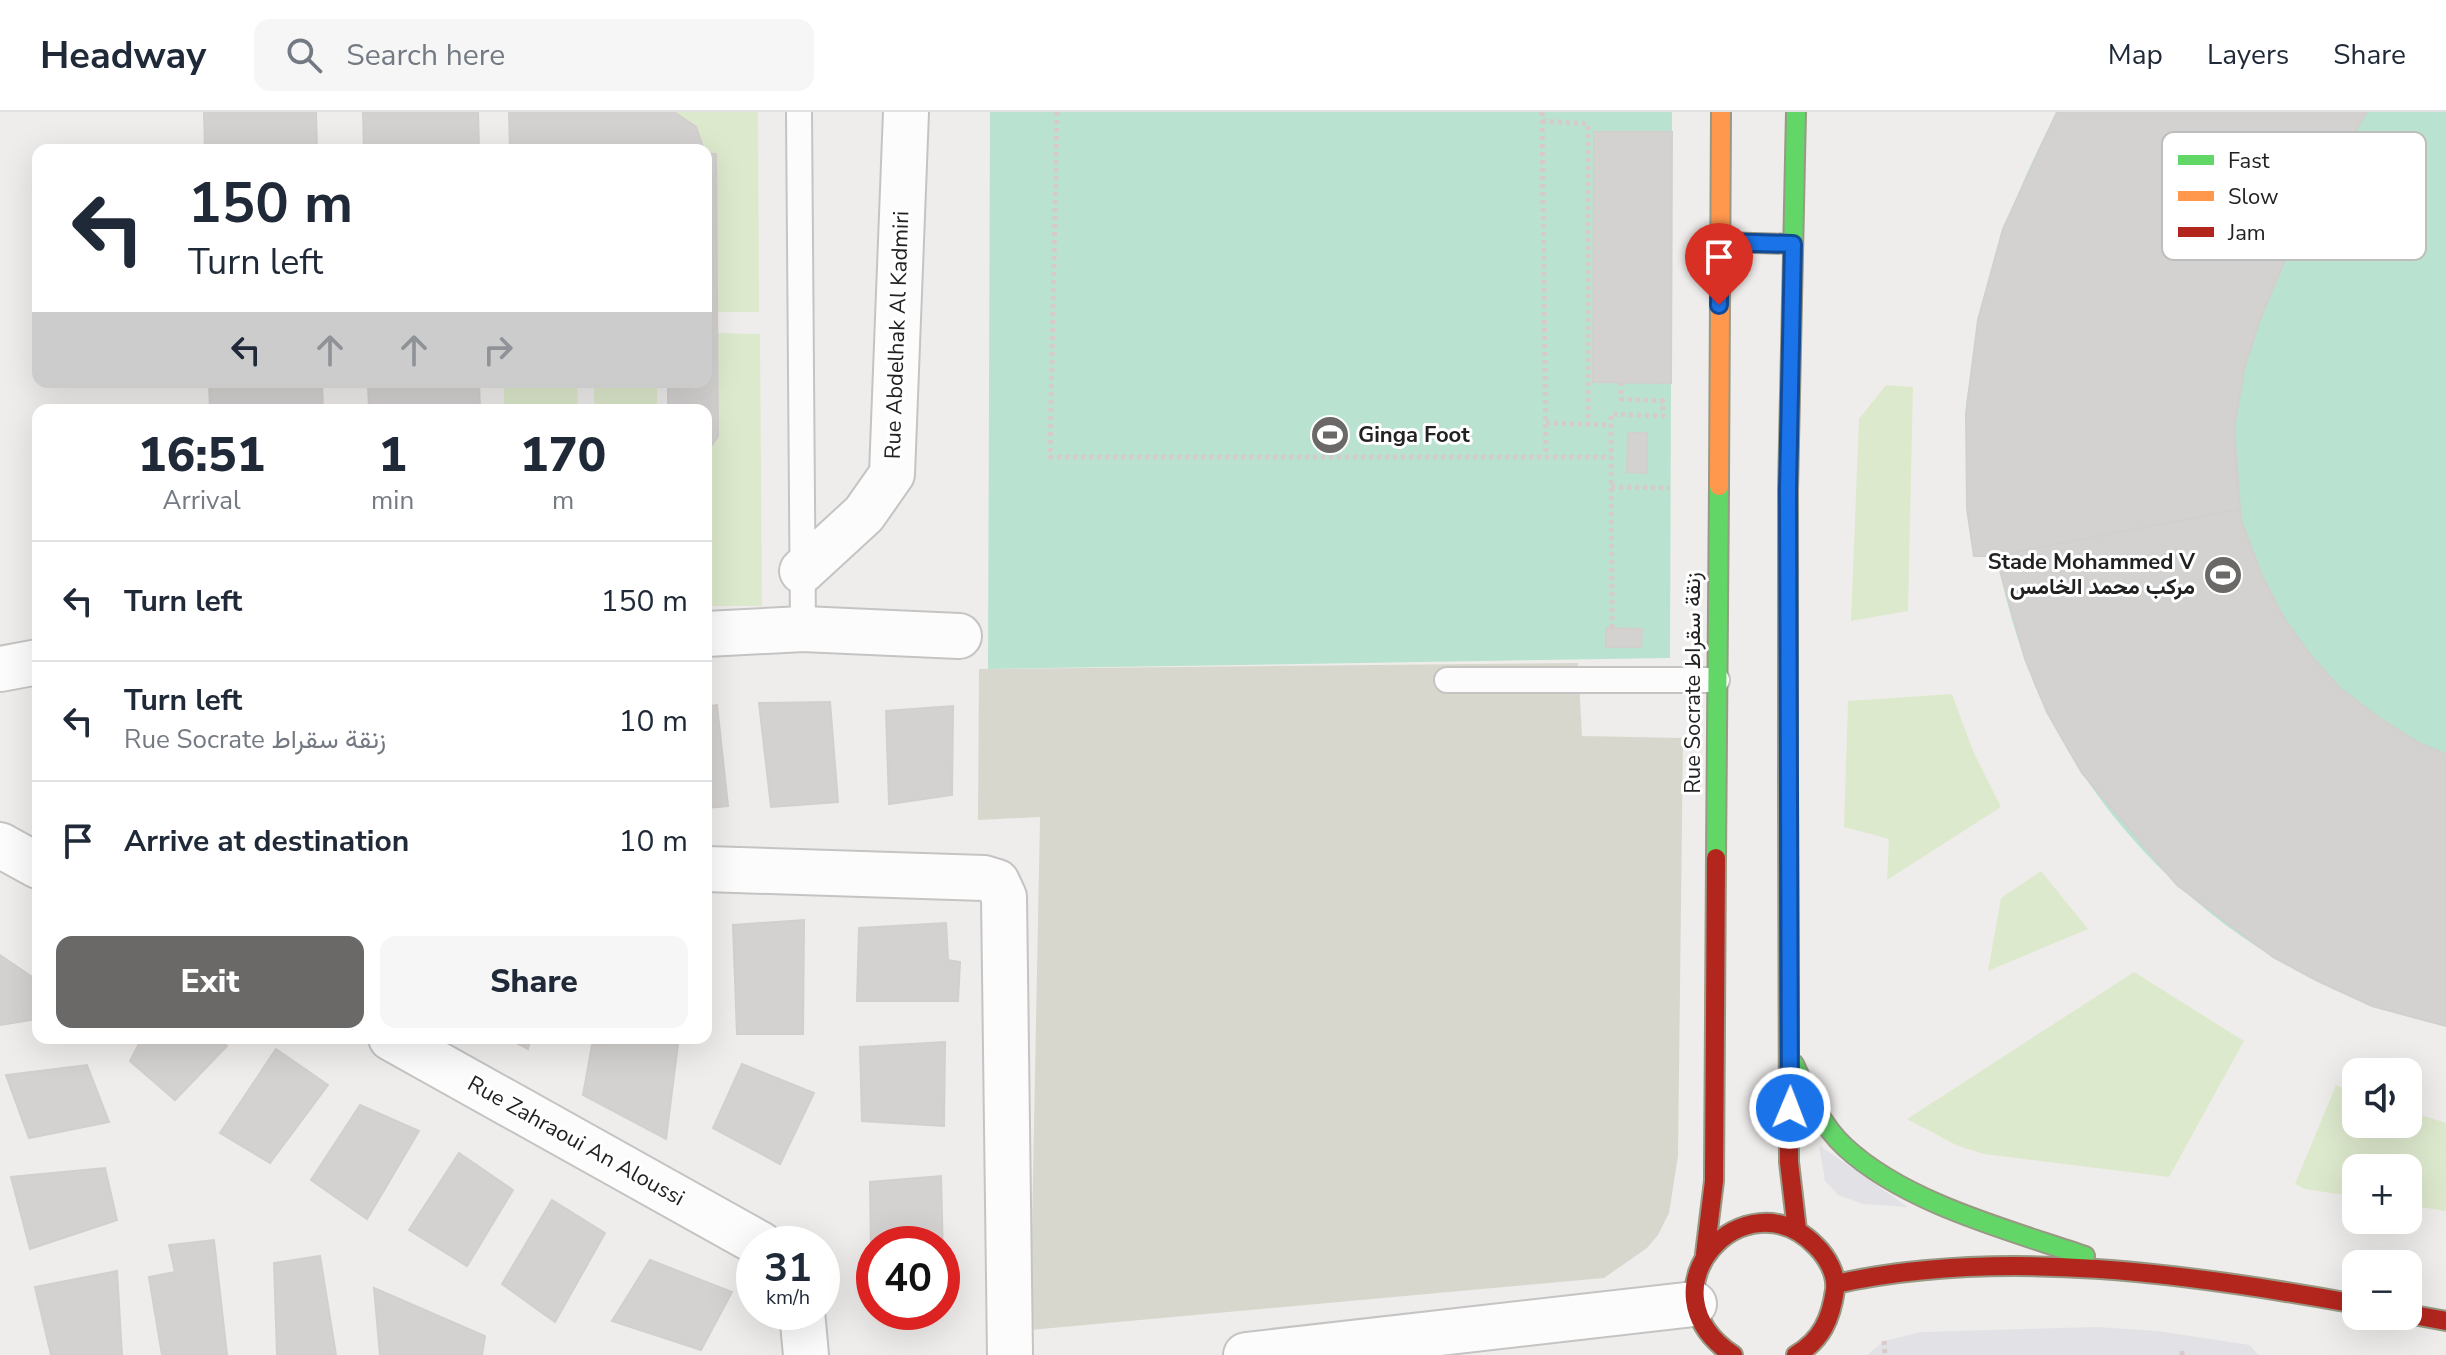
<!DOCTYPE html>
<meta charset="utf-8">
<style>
body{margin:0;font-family:"Nunito Sans",Vazirmatn,sans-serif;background:#f6f6f7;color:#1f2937;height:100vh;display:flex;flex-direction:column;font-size:30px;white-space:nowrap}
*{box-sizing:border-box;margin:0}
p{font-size:26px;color:#747a83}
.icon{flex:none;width:44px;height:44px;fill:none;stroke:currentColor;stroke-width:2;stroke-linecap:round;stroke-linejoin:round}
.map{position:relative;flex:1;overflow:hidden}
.side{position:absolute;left:32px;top:292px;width:680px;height:640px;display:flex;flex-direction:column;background:#fff;border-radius:16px;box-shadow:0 8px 32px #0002}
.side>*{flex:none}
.top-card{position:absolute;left:32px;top:32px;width:680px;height:244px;border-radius:16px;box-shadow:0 8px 32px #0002;background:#fff;color:#1f2937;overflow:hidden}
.buttons{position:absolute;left:2342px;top:946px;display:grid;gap:16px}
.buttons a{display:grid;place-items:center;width:80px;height:80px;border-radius:16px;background:#fff;box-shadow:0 8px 32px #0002;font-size:40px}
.speed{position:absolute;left:736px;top:1114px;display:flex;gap:16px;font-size:40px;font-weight:700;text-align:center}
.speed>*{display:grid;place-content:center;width:104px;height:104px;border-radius:50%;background:#fff;box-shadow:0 8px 32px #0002;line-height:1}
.speed small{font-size:20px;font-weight:400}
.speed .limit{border:12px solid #d22;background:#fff;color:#111}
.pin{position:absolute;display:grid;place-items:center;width:68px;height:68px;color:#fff;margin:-82px -34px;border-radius:50% 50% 50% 0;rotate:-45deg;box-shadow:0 0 8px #0007}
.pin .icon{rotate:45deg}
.me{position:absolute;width:88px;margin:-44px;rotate:1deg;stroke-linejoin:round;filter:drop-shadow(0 0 6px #0008)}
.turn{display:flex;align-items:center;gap:28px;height:168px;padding:0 24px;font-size:36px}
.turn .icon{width:104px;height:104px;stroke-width:2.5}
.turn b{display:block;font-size:56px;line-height:68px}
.lanes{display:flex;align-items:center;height:76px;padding:0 24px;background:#0003;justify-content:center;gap:40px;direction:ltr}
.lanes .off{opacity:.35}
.eta{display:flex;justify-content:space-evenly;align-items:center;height:136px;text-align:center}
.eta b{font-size:48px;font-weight:800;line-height:56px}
.primary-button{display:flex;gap:16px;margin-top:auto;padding:16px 24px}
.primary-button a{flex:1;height:92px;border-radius:16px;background:#6a6968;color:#fff;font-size:32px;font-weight:800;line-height:92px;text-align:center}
.primary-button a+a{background:#f6f6f7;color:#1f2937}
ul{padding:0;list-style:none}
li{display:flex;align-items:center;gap:24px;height:120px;padding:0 24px;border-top:2px solid #e0e1e3}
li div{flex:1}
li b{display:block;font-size:30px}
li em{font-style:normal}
header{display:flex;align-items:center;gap:48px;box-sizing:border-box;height:112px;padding:0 40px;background:#fff;border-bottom:2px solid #e0e1e3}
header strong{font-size:38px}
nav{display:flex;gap:44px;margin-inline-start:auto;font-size:28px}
.search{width:560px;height:72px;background:#f6f6f7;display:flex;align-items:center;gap:20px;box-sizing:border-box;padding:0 28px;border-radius:16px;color:#747a83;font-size:30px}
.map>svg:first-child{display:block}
.construction{fill:#d8d7cd}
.grass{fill:#dde9cd}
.pitch{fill:#bae2d0}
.plaza{fill:#e2e1e5}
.building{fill:#d4d2d0;stroke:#d2cfcd;stroke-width:2}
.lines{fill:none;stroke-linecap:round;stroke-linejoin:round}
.lane-casing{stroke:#c5c4c3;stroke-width:28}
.street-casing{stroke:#c5c4c3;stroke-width:48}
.fast-casing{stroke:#989884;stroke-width:22}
.slow-casing{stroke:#989884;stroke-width:22}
.jam-casing{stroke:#989884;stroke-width:22}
.path{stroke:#d7cbca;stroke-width:5;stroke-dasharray:4 4;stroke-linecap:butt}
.lane{stroke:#fdfcfc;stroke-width:24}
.street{stroke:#fdfcfc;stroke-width:44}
.fast{stroke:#63d668;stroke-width:18}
.slow{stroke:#ff974d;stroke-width:18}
.jam{stroke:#b3261e;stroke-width:18}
.route-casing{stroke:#114b97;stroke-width:20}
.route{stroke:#1a73e8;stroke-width:14}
.labels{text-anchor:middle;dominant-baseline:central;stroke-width:6;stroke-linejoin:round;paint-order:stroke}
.street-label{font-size:22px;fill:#222;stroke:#fff}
.poi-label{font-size:22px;font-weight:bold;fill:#222;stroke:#fff;text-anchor:start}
.key{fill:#fff;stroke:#bdbdbd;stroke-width:2}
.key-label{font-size:22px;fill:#222}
</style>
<header>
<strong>Headway</strong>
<div class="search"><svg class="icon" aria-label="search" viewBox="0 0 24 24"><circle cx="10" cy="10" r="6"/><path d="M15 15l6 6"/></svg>Search here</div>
<nav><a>Map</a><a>Layers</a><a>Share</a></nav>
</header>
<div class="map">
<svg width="2446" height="1243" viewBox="0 0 2446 1243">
<rect width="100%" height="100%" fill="#efedeb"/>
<!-- construction -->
<path class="construction" d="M 1578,551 L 1582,624 L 1683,626 L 1678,1044 L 1669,1101 L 1658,1123 L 1647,1136 L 1604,1166 L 1030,1218 L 1040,705 L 978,708 L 979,557 Z"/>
<!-- grass -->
<path class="grass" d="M 674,0 L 758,0 L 759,200 L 717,200 L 716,43 L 706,42 L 696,15 Z
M 718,221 L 760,222 L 762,494 L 706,494 L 706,340 L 718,325 Z
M 504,270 L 577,270 L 578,298 L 504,298 Z
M 594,270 L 657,270 L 657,298 L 594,298 Z
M 1886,273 L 1913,275 L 1908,499 L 1851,509 L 1859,307 Z
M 1952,582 L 1973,639 L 2001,695 L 1887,768 L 1889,727 L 1844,715 L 1848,589 Z
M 2041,759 L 2088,817 L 1988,859 L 2001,786 Z
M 2134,860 L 2244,929 L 2169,1065 L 1984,1042 L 1958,1034 L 1907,1007 Z
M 2336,973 L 2356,981 L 2356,1012 L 2408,1012 L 2408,999 L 2446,1011 L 2446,1099 L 2408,1093 L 2408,1056 L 2356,1056 L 2356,1085 L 2305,1077 L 2295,1072 Z"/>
<!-- pitch -->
<path class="pitch" d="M 990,0 L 1672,0 L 1670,546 L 988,557 Z
M 2057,0 L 2446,0 L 2446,914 C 2277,880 2123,754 2047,600 C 2016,537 2000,466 1986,398 C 1980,367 1969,335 1966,304 C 1965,288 1970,271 1972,256 C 1983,164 2014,81 2057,0 Z"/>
<!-- plaza -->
<path class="plaza" d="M 1819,1033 L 1908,1095 L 1863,1092 L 1838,1083 L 1825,1069 Z
M 2097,1215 L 2157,1219 L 2250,1233 L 2258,1243 L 1867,1243 L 1884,1229 L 1921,1220 Z"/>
<!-- building -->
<path class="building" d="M 204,0 L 316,0 L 317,38 L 205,38 Z
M 363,0 L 478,0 L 479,38 L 364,38 Z
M 509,0 L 674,0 L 696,15 L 704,38 L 510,38 Z
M 2057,0 L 2367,0 L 2307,95 L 2260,207 L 2244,257 L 2234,317 L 2237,371 L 2241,408 L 2262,464 L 2285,508 L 2312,545 L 2340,576 L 2378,605 L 2419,631 L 2446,642 L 2446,914 L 2372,894 L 2318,869 L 2273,845 L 2177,773 L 2082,661 L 2047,600 L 2025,547 L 1996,444 L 1974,444 L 1967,397 L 1966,302 L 1978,208 L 2003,117 Z
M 2057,0 L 2367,0 L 2307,95 L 2260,207 L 2244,257 L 2234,317 L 2240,397 L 1996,444 L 1974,444 L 1967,397 L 1966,302 L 1978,208 L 2003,117 Z
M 1594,20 L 1672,20 L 1671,271 L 1593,270 Z
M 706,42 L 716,42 L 718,325 L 706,340 L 706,298 L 668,298 L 668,270 L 706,270 Z
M 209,270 L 322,272 L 323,298 L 210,298 Z
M 479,270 L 480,298 L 369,298 L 368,271 Z
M 1628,321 L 1647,321 L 1647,361 L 1627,360 Z
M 1606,516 L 1642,517 L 1641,535 L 1606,535 Z
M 830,590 L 838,690 L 771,695 L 759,591 Z
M 717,593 L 728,694 L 706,696 L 706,595 Z
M 953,594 L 952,683 L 889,692 L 886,599 Z
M 804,808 L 803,922 L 737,922 L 733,813 Z
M 946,811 L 948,848 L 960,850 L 958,889 L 857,889 L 859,816 Z
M 0,843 L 38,869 L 38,907 L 0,913 Z
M 142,926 L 216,926 L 227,934 L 175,988 L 130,949 Z
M 507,926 L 531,926 L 528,937 Z
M 945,930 L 944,1014 L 862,1009 L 860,935 Z
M 678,932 L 666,1027 L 583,983 L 592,933 Z
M 276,937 L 328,973 L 270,1051 L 220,1021 Z
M 742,952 L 814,981 L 780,1052 L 713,1016 Z
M 87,953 L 109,1010 L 29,1026 L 6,963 Z
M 360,993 L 419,1019 L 367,1107 L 311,1068 Z
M 459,1041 L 513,1078 L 467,1154 L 409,1118 Z
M 105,1056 L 117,1108 L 30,1137 L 11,1065 Z
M 941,1064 L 943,1144 L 942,1132 L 874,1132 L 874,1141 L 871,1140 L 870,1070 Z
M 552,1088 L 605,1121 L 555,1210 L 502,1172 Z
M 214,1128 L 227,1243 L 162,1243 L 149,1165 L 175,1160 L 169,1133 Z
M 320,1144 L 336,1243 L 277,1243 L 274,1151 Z
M 650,1148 L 732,1180 L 701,1238 L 612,1209 Z
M 117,1159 L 122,1243 L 51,1243 L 35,1175 Z
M 374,1176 L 485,1224 L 482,1243 L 380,1243 Z"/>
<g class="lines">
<defs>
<path id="lane" d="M 799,0 L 803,517
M 1447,568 L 1717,568"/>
<path id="street" d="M 802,459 L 864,402 L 892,362 L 906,0
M 706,522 L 803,517 L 959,524
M 0,557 L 38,550
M 0,733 L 38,754
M 706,757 L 984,766 L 997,770 L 1004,785 L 1010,1243
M 391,926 L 760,1132
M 802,1200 L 806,1243
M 1246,1243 L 1694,1192"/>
<path id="fast" d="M 1788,666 L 1788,378 L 1796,0
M 1716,746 L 1719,374
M 1794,952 C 1807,981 1821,1013 1845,1035 C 1905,1091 2009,1118 2085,1144"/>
<path id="slow" d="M 1720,130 L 1793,132
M 1719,374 L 1721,0"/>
<path id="jam" d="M 1788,666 L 1789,1050 L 1797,1118
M 1705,1142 L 1714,1069 L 1716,746
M 1836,1172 C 2002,1135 2191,1162 2356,1192
M 2408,1202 L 2446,1209
M 1733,1243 C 1636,1178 1745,1061 1816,1134 C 1827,1145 1837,1162 1835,1178 C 1831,1206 1822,1228 1796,1243"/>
</defs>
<!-- lane casing -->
<use href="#lane" class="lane-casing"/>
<!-- street casing -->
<use href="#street" class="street-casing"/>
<!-- fast casing -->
<use href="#fast" class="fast-casing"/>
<!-- slow casing -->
<use href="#slow" class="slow-casing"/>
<!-- jam casing -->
<use href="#jam" class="jam-casing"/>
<!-- path -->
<path class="path" d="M 1057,0 L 1050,345 L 1611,345
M 1542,0 L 1546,344
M 1542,9 L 1588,12 L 1588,313
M 1546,311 L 1611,313
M 1611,375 L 1670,376
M 1612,516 L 1611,302 L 1663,304 L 1663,289 L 1621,287 L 1621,270
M 1884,1229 L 1885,1243
M 2182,1239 L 2182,1243"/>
<!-- lane -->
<use href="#lane" class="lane"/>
<!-- street -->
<use href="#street" class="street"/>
<!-- fast -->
<use href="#fast" class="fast"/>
<!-- slow -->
<use href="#slow" class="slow"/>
<!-- jam -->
<use href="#jam" class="jam"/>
</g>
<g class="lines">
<defs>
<path id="route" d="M 1719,193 L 1720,130 L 1793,132 L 1788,378 L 1790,996"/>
</defs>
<!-- route casing -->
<use href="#route" class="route-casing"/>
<!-- route -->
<use href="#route" class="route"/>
</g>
<!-- icons -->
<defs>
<symbol id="stadium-disc" viewBox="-11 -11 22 22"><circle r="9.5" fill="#6a6968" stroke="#fff"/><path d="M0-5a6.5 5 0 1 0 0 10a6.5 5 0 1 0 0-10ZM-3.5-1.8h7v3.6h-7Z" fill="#fff"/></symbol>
</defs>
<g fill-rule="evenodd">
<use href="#stadium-disc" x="1308" y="301" width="44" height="44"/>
<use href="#stadium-disc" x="2201" y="441" width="44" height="44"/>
</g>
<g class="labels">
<!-- street labels -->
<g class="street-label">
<text transform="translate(897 223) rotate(-88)">Rue Abdelhak Al Kadmiri</text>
<text transform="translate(1693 571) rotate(-90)">Rue Socrate زنقة سقراط</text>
<text transform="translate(576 1029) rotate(29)">Rue Zahraoui An Aloussi</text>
</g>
<!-- poi labels -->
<g class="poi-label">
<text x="1358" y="323">Ginga Foot</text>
<text x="2195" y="450" text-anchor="end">Stade Mohammed V<tspan x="2195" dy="25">مركب محمد الخامس</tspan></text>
</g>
</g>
<!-- legend -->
<rect x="2162" y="20" width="264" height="128" rx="12" class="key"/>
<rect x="2178" y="43" width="36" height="10" fill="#63d668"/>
<rect x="2178" y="79" width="36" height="10" fill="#ff974d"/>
<rect x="2178" y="115" width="36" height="10" fill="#b3261e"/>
<g class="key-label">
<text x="2228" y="56">Fast</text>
<text x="2228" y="92">Slow</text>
<text x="2228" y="128">Jam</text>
</g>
</svg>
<div class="buttons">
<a><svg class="icon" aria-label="sound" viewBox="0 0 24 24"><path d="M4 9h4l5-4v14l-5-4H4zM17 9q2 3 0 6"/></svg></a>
<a>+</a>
<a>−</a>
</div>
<div class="speed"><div>31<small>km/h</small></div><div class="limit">40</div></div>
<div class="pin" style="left:1719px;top:193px;background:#d93025"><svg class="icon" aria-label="arrive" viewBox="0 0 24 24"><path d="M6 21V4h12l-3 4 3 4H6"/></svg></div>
<svg class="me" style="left:1790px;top:996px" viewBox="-20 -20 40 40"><circle r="17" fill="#1a73e8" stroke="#fff" stroke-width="3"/><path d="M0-11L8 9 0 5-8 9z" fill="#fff"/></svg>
<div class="top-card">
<div class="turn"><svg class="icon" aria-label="left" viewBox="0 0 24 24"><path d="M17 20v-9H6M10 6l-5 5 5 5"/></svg><div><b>150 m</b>Turn left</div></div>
<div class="lanes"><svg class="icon" aria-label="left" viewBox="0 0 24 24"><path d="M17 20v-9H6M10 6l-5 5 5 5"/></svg><svg class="icon off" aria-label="ahead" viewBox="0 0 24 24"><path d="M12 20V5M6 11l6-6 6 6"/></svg><svg class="icon off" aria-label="ahead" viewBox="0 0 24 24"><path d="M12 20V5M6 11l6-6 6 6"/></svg><svg class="icon off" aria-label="right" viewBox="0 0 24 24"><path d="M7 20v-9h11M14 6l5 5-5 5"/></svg></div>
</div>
<section class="side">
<div class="eta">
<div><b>16:51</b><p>Arrival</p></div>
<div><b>1</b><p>min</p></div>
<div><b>170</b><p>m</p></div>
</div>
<ul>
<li><svg class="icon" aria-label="left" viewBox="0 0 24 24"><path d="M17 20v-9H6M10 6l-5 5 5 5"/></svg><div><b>Turn left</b></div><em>150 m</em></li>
<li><svg class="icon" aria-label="left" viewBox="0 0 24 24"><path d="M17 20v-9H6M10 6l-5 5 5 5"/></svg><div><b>Turn left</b><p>Rue Socrate زنقة سقراط</p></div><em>10 m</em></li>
<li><svg class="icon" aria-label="arrive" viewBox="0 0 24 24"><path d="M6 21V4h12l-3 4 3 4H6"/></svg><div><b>Arrive at destination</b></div><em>10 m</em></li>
</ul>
<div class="primary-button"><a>Exit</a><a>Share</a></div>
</section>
</div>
